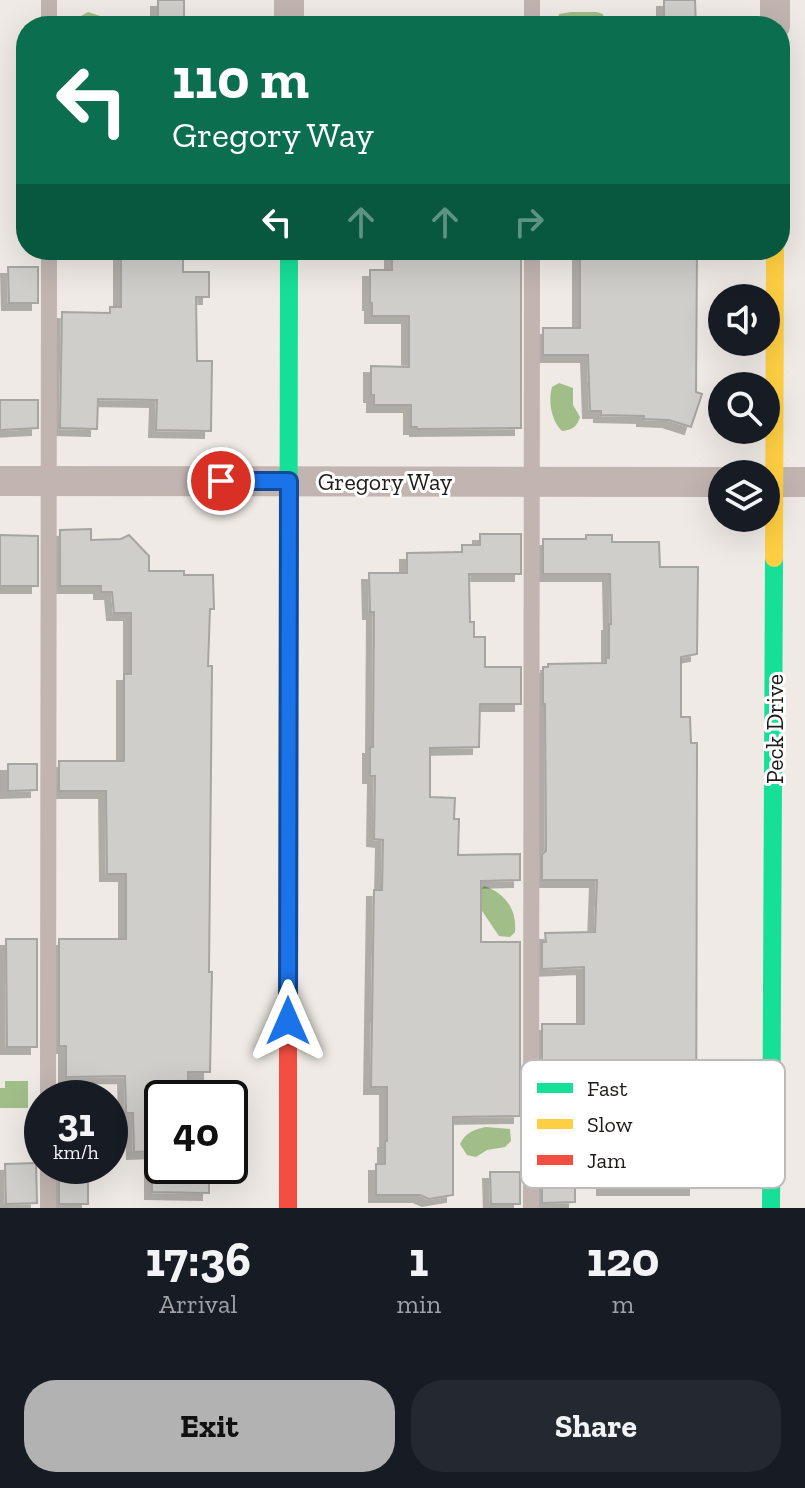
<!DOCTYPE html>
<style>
body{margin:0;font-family:"Zilla Slab",serif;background:#242831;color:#f1f3f6;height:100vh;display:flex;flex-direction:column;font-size:30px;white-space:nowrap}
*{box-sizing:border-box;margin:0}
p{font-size:26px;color:#9ea1a6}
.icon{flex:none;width:44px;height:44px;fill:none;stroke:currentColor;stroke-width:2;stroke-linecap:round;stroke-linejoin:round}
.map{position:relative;height:1208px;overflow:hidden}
.side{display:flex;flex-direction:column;background:#171b24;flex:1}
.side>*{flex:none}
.top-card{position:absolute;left:16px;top:16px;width:774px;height:244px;border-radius:32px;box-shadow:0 8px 32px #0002;background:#0b6e4f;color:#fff;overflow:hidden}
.fabs{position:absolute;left:708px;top:284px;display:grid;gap:16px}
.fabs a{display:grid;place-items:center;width:72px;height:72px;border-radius:50%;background:#171b24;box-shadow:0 8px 32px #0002;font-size:40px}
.speed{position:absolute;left:24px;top:1080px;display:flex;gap:16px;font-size:40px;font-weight:700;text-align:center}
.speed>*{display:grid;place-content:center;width:104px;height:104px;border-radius:50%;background:#171b24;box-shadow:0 8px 32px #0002;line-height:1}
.speed small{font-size:20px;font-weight:400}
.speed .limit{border:4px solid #111;border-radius:12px;background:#fff;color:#111}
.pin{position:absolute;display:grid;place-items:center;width:68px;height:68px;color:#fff;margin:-34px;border:4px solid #fff;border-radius:50%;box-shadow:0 2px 8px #0007}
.me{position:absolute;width:88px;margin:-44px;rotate:0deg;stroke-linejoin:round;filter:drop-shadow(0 0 6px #0008)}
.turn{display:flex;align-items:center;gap:28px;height:168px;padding:0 24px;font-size:36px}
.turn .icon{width:104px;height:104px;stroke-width:2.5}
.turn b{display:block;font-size:56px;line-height:68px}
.lanes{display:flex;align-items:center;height:76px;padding:0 24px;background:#0003;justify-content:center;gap:40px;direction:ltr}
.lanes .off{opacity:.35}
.eta{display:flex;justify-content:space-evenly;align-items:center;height:136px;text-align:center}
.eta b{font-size:48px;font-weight:700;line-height:56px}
.button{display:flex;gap:16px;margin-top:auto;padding:16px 24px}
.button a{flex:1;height:92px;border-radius:32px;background:#b3b2b2;color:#111;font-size:32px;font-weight:700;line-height:92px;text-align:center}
.button a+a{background:#242831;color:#f1f3f6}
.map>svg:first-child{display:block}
.water{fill:#a1bd88}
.building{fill:#d0ceca;stroke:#a7a5a1;stroke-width:2;filter:url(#shadow)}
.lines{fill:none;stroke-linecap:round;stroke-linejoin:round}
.lane{stroke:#c1b4b1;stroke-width:16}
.street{stroke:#c1b4b1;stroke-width:30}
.fast{stroke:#16e098;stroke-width:18}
.slow{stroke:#ffcf43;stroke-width:18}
.jam{stroke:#f24e42;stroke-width:18}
.route-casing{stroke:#114b97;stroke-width:20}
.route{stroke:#1a73e8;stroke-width:14}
.labels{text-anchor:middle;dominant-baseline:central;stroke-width:6;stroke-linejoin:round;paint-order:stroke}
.street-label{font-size:24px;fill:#1e1b18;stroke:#fff}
.key{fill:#fff;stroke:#bcbbba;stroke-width:2}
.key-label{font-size:22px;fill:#1e1b18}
</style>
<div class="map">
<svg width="805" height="1208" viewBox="0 0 805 1208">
<defs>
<filter id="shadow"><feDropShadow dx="-7" dy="7" stdDeviation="0" flood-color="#0004"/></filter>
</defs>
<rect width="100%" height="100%" fill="#efeae5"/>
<!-- water -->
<path class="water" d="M 88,12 L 106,18 L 116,26 L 81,26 L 81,16 Z
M 571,12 L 596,12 L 603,14 L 605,26 L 556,26 L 559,14 Z
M 559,383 L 573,388 L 573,405 L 580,417 C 577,427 572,430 562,431 C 551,420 548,401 552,387 Z
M 484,886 C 505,893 517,909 515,932 L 510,937 L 499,936 L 478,905 L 480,891 Z
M 5,1081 L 28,1081 L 28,1108 L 0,1108 L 0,1088 L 5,1088 Z
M 84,1083 L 88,1084 L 91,1089 L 104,1089 L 105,1098 L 63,1098 L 63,1090 L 77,1089 L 78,1085 Z
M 486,1127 L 510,1129 L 511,1141 L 505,1147 L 487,1150 L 476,1157 L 467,1155 L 460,1144 C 466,1132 473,1130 486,1127 Z"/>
<!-- building -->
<path class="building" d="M 158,0 L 184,0 L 184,26 L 158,26 Z
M 664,0 L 695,0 L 696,26 L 664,26 Z
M 121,250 L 183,250 L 183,272 L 209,272 L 209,297 L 196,297 L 197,361 L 212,361 L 211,431 L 156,430 L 157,400 L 98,399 L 97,429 L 60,428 L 62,312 L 110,313 L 110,307 L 121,307 Z
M 521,250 L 521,428 L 417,429 L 417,427 L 411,427 L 411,405 L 374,405 L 374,395 L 371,395 L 371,366 L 409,367 L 409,316 L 372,316 L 372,303 L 370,303 L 370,270 L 392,270 L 392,251 Z
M 697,250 L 696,392 L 702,394 L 691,427 L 669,420 L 644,419 L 644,416 L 601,415 L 601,411 L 590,411 L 588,355 L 543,355 L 543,328 L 580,328 L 580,251 Z
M 8,267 L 38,267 L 38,303 L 9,303 Z
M 0,400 L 38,400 L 38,428 L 0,430 Z
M 91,529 L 91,540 L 121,539 L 129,535 L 149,556 L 149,571 L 184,571 L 184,575 L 213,575 L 214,609 L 210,609 L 208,666 L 212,666 L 209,972 L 212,972 L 210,1072 L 188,1072 L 188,1098 L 162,1098 L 162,1151 L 134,1152 L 133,1113 L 126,1113 L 126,1110 L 125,1076 L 66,1077 L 66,1046 L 59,1046 L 59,939 L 126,939 L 126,874 L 107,874 L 106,791 L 59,791 L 59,761 L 124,761 L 124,674 L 131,674 L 131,613 L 114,613 L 112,592 L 101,592 L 101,586 L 60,586 L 60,530 Z
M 480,534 L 521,534 L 521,574 L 469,574 L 470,622 L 474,622 L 474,637 L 485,637 L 485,667 L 521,667 L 521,704 L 480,704 L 479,747 L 430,748 L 430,797 L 455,798 L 454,819 L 459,819 L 458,855 L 520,854 L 520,880 L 481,881 L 481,942 L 520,942 L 520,1116 L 453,1117 L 453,1195 L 429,1199 L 420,1195 L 376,1195 L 376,1164 L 385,1164 L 385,1141 L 387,1141 L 387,1087 L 371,1087 L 374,890 L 382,890 L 383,840 L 374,839 L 375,776 L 370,776 L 370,747 L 373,747 L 374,612 L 370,612 L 369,573 L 407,573 L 407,553 L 462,552 L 462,545 L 480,545 Z
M 0,535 L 38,536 L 38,586 L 0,586 Z
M 586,535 L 612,535 L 612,542 L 659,542 L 660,567 L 698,567 L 697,654 L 681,657 L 681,717 L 690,717 L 691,743 L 697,743 L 696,1188 L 604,1188 L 604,1115 L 542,1116 L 542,1024 L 584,1024 L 584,967 L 542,969 L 542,942 L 546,942 L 545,933 L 595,932 L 597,880 L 542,880 L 542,854 L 546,851 L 545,704 L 543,704 L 543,667 L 548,667 L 548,664 L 606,663 L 606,658 L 609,658 L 609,624 L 611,624 L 610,574 L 543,574 L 543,539 L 586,539 Z
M 8,764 L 37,764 L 37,790 L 8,791 Z
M 6,939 L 37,939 L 37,1047 L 7,1047 Z
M 36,1163 L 37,1203 L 6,1204 L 5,1164 Z
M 152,1166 L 209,1166 L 209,1193 L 152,1192 Z
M 59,1169 L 88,1169 L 88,1204 L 59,1204 Z
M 490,1172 L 520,1172 L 520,1204 L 491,1204 Z
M 575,1175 L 575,1202 L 542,1203 L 542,1176 Z"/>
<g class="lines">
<!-- lane -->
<path class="lane" d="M 49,26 L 49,0
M 532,26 L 532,0
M 48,1098 L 49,250
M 48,1166 L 48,1208
M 531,1208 L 532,250"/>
<!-- street -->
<path class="street" d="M 289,0 L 289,26
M 775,26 L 775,0
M 0,481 L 722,482
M 766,482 L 805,482"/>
<!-- fast -->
<path class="fast" d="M 288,871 L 289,250
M 771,1208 L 774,558"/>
<!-- slow -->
<path class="slow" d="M 774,558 L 775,250"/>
<!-- jam -->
<path class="jam" d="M 288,1208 L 288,871"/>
</g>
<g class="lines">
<defs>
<path id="route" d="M 221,481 L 289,481 L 288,1021"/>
</defs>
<!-- route casing -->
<use href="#route" class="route-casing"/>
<!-- route -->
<use href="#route" class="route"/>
</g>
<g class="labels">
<!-- street labels -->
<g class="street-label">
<text x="385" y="481">Gregory Way</text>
<text transform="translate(774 729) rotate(-90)">Peck Drive</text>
</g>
</g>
<!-- legend -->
<rect x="521" y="1060" width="264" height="128" rx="12" class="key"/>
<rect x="537" y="1083" width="36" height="10" fill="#16e098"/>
<rect x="537" y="1119" width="36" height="10" fill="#ffcf43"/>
<rect x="537" y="1155" width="36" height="10" fill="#f24e42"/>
<g class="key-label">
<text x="587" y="1096">Fast</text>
<text x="587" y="1132">Slow</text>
<text x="587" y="1168">Jam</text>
</g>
</svg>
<div class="fabs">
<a><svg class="icon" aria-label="sound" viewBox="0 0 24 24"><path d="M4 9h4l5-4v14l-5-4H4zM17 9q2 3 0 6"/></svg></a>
<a><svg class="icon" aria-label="search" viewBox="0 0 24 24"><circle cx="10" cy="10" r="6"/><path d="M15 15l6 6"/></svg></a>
<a><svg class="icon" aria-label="layers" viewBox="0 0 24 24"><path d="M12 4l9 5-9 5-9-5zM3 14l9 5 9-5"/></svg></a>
</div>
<div class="speed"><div>31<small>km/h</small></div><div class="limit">40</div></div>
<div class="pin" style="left:221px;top:481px;background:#d93025"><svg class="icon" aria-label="arrive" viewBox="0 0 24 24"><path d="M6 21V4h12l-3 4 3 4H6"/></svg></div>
<svg class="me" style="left:288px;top:1021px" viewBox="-20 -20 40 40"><path d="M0-17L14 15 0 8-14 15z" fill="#1a73e8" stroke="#fff" stroke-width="4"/></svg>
<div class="top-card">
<div class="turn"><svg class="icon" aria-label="left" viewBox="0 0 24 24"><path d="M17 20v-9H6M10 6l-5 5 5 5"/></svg><div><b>110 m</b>Gregory Way</div></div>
<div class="lanes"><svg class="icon" aria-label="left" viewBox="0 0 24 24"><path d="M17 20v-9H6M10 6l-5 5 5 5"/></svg><svg class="icon off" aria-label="ahead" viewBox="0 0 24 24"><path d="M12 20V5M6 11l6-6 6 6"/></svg><svg class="icon off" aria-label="ahead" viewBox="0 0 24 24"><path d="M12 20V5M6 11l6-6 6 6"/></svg><svg class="icon off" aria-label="right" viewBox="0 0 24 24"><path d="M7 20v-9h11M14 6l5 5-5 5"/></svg></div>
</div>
</div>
<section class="side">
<div class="eta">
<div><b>17:36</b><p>Arrival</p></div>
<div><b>1</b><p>min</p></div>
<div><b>120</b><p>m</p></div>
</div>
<div class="button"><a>Exit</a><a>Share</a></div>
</section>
